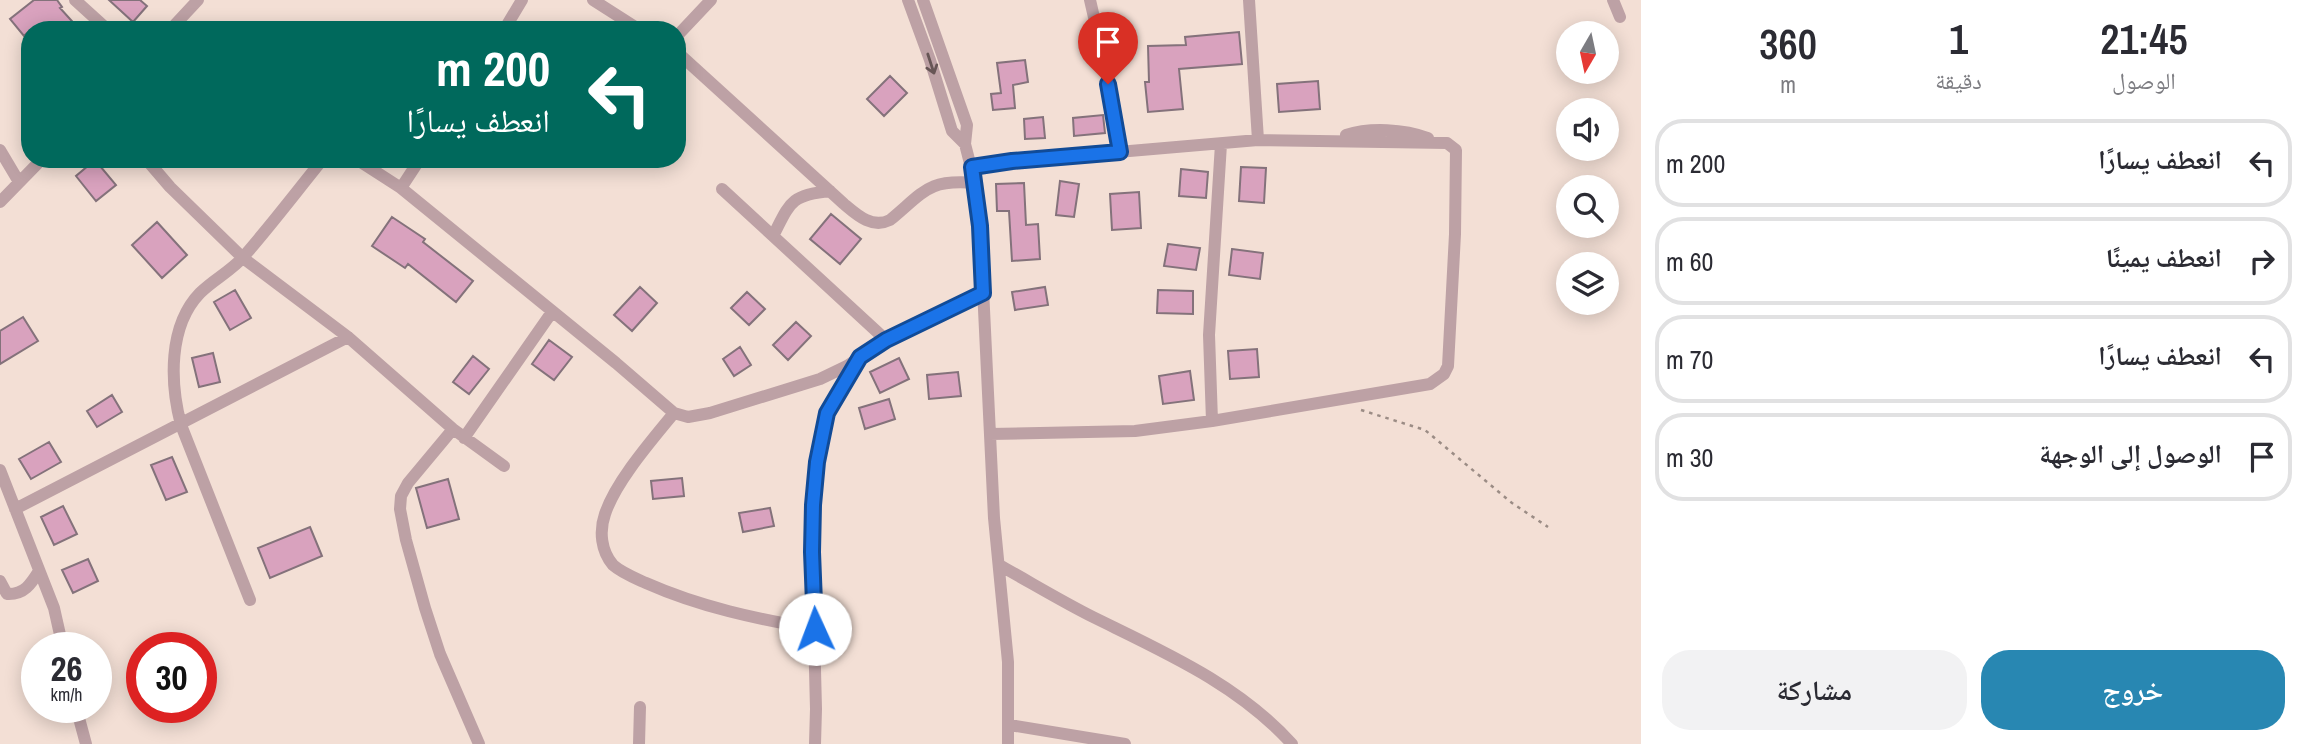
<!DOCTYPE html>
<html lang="ar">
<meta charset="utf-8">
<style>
body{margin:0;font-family:"Archivo Narrow","Noto Naskh Arabic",sans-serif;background:#f2f2f3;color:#2b2b33;direction:rtl;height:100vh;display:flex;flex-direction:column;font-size:26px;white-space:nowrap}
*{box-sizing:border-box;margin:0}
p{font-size:23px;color:#7c7c81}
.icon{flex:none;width:38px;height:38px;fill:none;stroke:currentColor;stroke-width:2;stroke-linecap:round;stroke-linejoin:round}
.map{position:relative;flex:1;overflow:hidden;direction:ltr}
.side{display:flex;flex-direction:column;background:#fff;width:665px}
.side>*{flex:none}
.banner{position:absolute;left:21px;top:21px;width:665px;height:147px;border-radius:28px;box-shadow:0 4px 18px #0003;direction:rtl;background:#00695c;color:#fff;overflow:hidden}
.needle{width:46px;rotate:189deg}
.buttons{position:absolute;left:1556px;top:21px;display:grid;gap:14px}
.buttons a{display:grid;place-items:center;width:63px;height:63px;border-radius:50%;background:#fff;box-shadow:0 4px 18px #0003;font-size:35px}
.speed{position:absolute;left:21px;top:632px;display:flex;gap:14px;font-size:35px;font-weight:700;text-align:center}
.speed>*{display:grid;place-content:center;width:91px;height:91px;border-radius:50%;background:#fff;box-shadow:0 4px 18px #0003;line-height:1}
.speed small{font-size:18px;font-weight:400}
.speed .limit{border:10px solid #d22;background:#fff;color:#111}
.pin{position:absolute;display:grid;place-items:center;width:60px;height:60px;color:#fff;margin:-72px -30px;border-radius:50% 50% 50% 0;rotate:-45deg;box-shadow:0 0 7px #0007}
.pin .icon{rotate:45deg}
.me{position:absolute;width:77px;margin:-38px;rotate:358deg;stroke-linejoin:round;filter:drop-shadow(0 0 5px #0008)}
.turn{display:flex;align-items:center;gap:24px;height:147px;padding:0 21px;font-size:32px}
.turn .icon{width:91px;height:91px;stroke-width:2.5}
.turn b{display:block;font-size:49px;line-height:60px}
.eta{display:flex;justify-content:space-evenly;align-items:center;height:119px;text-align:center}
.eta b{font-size:42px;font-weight:600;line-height:49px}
.action{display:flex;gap:14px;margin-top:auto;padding:14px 21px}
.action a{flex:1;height:80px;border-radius:28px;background:#2887b2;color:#fff;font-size:28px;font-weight:600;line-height:80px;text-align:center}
.action a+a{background:#f2f2f3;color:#2b2b33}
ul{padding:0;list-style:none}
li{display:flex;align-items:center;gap:21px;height:88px;margin:0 14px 10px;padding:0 7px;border:4px solid #e1e1e2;border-radius:28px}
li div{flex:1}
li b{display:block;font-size:26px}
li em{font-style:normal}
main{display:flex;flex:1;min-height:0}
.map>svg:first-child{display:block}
.building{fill:#d9a2be;stroke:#84727b;stroke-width:2}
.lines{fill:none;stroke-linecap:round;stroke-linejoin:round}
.path{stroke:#9b8c85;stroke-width:2.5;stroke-dasharray:3.5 5;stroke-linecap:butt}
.minor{stroke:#bda1a5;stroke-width:12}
.oneway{stroke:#675656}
.route-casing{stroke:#114b97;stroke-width:18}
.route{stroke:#1a73e8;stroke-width:12}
</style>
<main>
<section class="side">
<div class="eta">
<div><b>21:45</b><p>الوصول</p></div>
<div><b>1</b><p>دقيقة</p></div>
<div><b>360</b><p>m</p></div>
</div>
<ul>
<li><svg class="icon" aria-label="left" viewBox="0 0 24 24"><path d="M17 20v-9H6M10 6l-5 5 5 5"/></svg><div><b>انعطف يسارًا</b></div><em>200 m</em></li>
<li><svg class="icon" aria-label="right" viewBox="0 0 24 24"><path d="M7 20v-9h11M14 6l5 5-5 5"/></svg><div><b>انعطف يمينًا</b></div><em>60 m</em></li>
<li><svg class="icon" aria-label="left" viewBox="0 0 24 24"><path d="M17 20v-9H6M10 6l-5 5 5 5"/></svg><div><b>انعطف يسارًا</b></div><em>70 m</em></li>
<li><svg class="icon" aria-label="arrive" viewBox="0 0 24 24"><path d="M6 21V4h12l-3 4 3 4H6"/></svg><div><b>الوصول إلى الوجهة</b></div><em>30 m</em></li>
</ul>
<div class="action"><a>خروج</a><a>مشاركة</a></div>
</section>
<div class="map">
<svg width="1641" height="744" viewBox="0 0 1641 744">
<rect width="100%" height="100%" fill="#f3dfd5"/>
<!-- building -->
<path class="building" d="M 34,0 L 57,0 L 62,7 L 60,8 L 80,30 L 30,30 L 24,36 L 10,19 Z
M 109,0 L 140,0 L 147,6 L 133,22 Z
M 1239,32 L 1242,64 L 1179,69 L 1183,109 L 1148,112 L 1145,82 L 1149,82 L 1148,46 L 1186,45 L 1185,37 Z
M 1025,60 L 1028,82 L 1013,85 L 1015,108 L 993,110 L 991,94 L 1001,93 L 997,63 Z
M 890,76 L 907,93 L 884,116 L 867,99 Z
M 1318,81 L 1320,109 L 1279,112 L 1277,84 Z
M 1103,115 L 1105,133 L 1074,136 L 1073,118 Z
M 1043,117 L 1045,138 L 1025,139 L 1024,119 Z
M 95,160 L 116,185 L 96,201 L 76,176 Z
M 1241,167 L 1266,168 L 1264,203 L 1239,201 Z
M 1181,169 L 1208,172 L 1206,198 L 1179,196 Z
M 1060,181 L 1079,184 L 1074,217 L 1056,215 Z
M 1024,183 L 1026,225 L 1038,224 L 1040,259 L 1012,261 L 1009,211 L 997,211 L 996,184 Z
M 1139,192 L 1141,228 L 1112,230 L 1110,194 Z
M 831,214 L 861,239 L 840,264 L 810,239 Z
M 392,217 L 425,239 L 423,242 L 473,281 L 456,302 L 408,264 L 405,268 L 372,246 Z
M 157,222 L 187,255 L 162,278 L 132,245 Z
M 1168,244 L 1200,248 L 1196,270 L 1164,266 Z
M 1232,249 L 1263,253 L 1260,279 L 1229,275 Z
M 640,287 L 657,303 L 632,331 L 614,315 Z
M 1045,287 L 1048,305 L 1015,310 L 1012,292 Z
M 235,290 L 251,318 L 230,330 L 214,302 Z
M 1158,290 L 1193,291 L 1193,314 L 1157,313 Z
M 747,292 L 765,309 L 749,325 L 731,308 Z
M 23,317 L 38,341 L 0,364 L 0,331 Z
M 796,322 L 811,336 L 788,360 L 773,345 Z
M 549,340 L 572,357 L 554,380 L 532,364 Z
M 740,347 L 751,365 L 734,376 L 723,359 Z
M 1257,349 L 1259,377 L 1230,379 L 1228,351 Z
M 213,353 L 220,382 L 199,387 L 192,358 Z
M 473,356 L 489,369 L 469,394 L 453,382 Z
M 899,358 L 909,379 L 880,393 L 870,372 Z
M 1190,371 L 1194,400 L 1163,404 L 1159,376 Z
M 958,372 L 961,396 L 929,399 L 927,375 Z
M 112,395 L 122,412 L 97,427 L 87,411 Z
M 889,399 L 895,419 L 865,429 L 859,408 Z
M 49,442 L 61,462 L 31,479 L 19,459 Z
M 172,457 L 187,492 L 166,500 L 151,465 Z
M 682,478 L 684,496 L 653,499 L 651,481 Z
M 448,479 L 459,519 L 427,528 L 416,488 Z
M 63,506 L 77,534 L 54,545 L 41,517 Z
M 770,508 L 774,526 L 743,532 L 739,513 Z
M 310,527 L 322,556 L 270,578 L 258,548 Z
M 88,559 L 98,581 L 73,593 L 62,570 Z"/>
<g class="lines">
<!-- path -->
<path class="path" d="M 1361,410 L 1425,430 L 1512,503 L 1548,527"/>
<!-- minor -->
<path class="minor" d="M 75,0 L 108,30
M 593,0 L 640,30
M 908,0 L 930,60 L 952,131 L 965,144
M 923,0 L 967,125 L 965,144 L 975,183 L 980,226 L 994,518 L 1008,662 L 1008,744
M 1090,0 L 1104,61 L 1120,152
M 1249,0 L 1258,140
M 1613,0 L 1620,17
M 170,30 L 198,0
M 504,30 L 522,0
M 677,36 L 711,0
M 677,52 L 844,204 C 857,215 872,229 890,220 C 925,191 928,179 975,183
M 1346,135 C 1370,127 1404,129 1428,138
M 0,150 L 19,182
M 146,159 L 170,187 L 243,258 L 348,337 L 453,429 L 504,466
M 356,159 L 401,188 L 616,363 L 674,413 L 688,417 L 710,413 L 820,379 L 847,366 L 886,340 L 983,293
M 972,167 L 1012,161 L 1258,140 L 1447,143 L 1456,150 L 1455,234 L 1448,366 L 1444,374 L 1430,384 L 1212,421 L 1135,431 L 990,434
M 401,188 L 420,159
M 722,189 L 886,340
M 0,202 L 42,159
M 773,236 C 790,203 790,195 830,191
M 674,413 C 652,440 616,481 605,514 C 599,531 601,551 613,565 C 622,573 635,578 646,583 C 700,607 757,619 815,629
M 1212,421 L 1209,335 L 1221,144
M 453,429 L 408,483 L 401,496 L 400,509 L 406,540 L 425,608 L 440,654 L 479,744
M 464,438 L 552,312
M 0,470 L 54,608 L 63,648
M 15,509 L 348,337
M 999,565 C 1030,582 1061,601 1093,617 C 1164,652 1238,684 1292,744
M 0,581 L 7,594 C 24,595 31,584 39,571
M 250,600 L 181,425 C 170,383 168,326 200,293 C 214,279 233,270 245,255 C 272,224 297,191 323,159
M 76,707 L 86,744
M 1010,725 L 1125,744
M 639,744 L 640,707
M 815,744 L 816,709 L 812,552 L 817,462 L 827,413 L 859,360"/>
</g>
<!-- one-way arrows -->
<defs><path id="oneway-shaft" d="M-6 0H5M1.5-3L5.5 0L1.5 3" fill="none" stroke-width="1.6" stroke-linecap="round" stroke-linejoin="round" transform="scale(1.75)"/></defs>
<use class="oneway" href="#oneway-shaft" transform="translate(931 64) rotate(72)"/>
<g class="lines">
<defs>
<path id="route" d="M 815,629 L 812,552 L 813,505 L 817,462 L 827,413 L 860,357 L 886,340 L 983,293 L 980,226 L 972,167 L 1012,161 L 1120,152 L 1108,84"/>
</defs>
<!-- route casing -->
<use href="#route" class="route-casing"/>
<!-- route -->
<use href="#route" class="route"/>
</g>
</svg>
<div class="buttons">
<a><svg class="needle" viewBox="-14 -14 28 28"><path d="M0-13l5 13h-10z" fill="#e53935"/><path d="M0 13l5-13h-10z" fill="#7c7c81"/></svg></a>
<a><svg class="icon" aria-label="sound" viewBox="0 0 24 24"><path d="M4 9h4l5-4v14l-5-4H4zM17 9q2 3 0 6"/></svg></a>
<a><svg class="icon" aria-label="search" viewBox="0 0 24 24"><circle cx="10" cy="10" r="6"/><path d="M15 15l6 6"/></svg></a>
<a><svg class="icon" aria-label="layers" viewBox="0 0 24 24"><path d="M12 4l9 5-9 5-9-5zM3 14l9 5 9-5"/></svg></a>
</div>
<div class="speed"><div>26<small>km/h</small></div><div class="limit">30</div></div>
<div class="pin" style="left:1108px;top:84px;background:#d93025"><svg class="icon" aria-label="arrive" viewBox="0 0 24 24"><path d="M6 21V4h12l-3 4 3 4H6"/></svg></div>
<svg class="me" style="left:815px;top:629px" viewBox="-20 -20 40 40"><circle r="19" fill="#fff"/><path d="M0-13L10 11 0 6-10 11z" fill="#1a73e8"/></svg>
<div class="banner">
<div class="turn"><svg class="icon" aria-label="left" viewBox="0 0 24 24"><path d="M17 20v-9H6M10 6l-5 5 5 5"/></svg><div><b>200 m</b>انعطف يسارًا</div></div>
</div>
</div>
</main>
